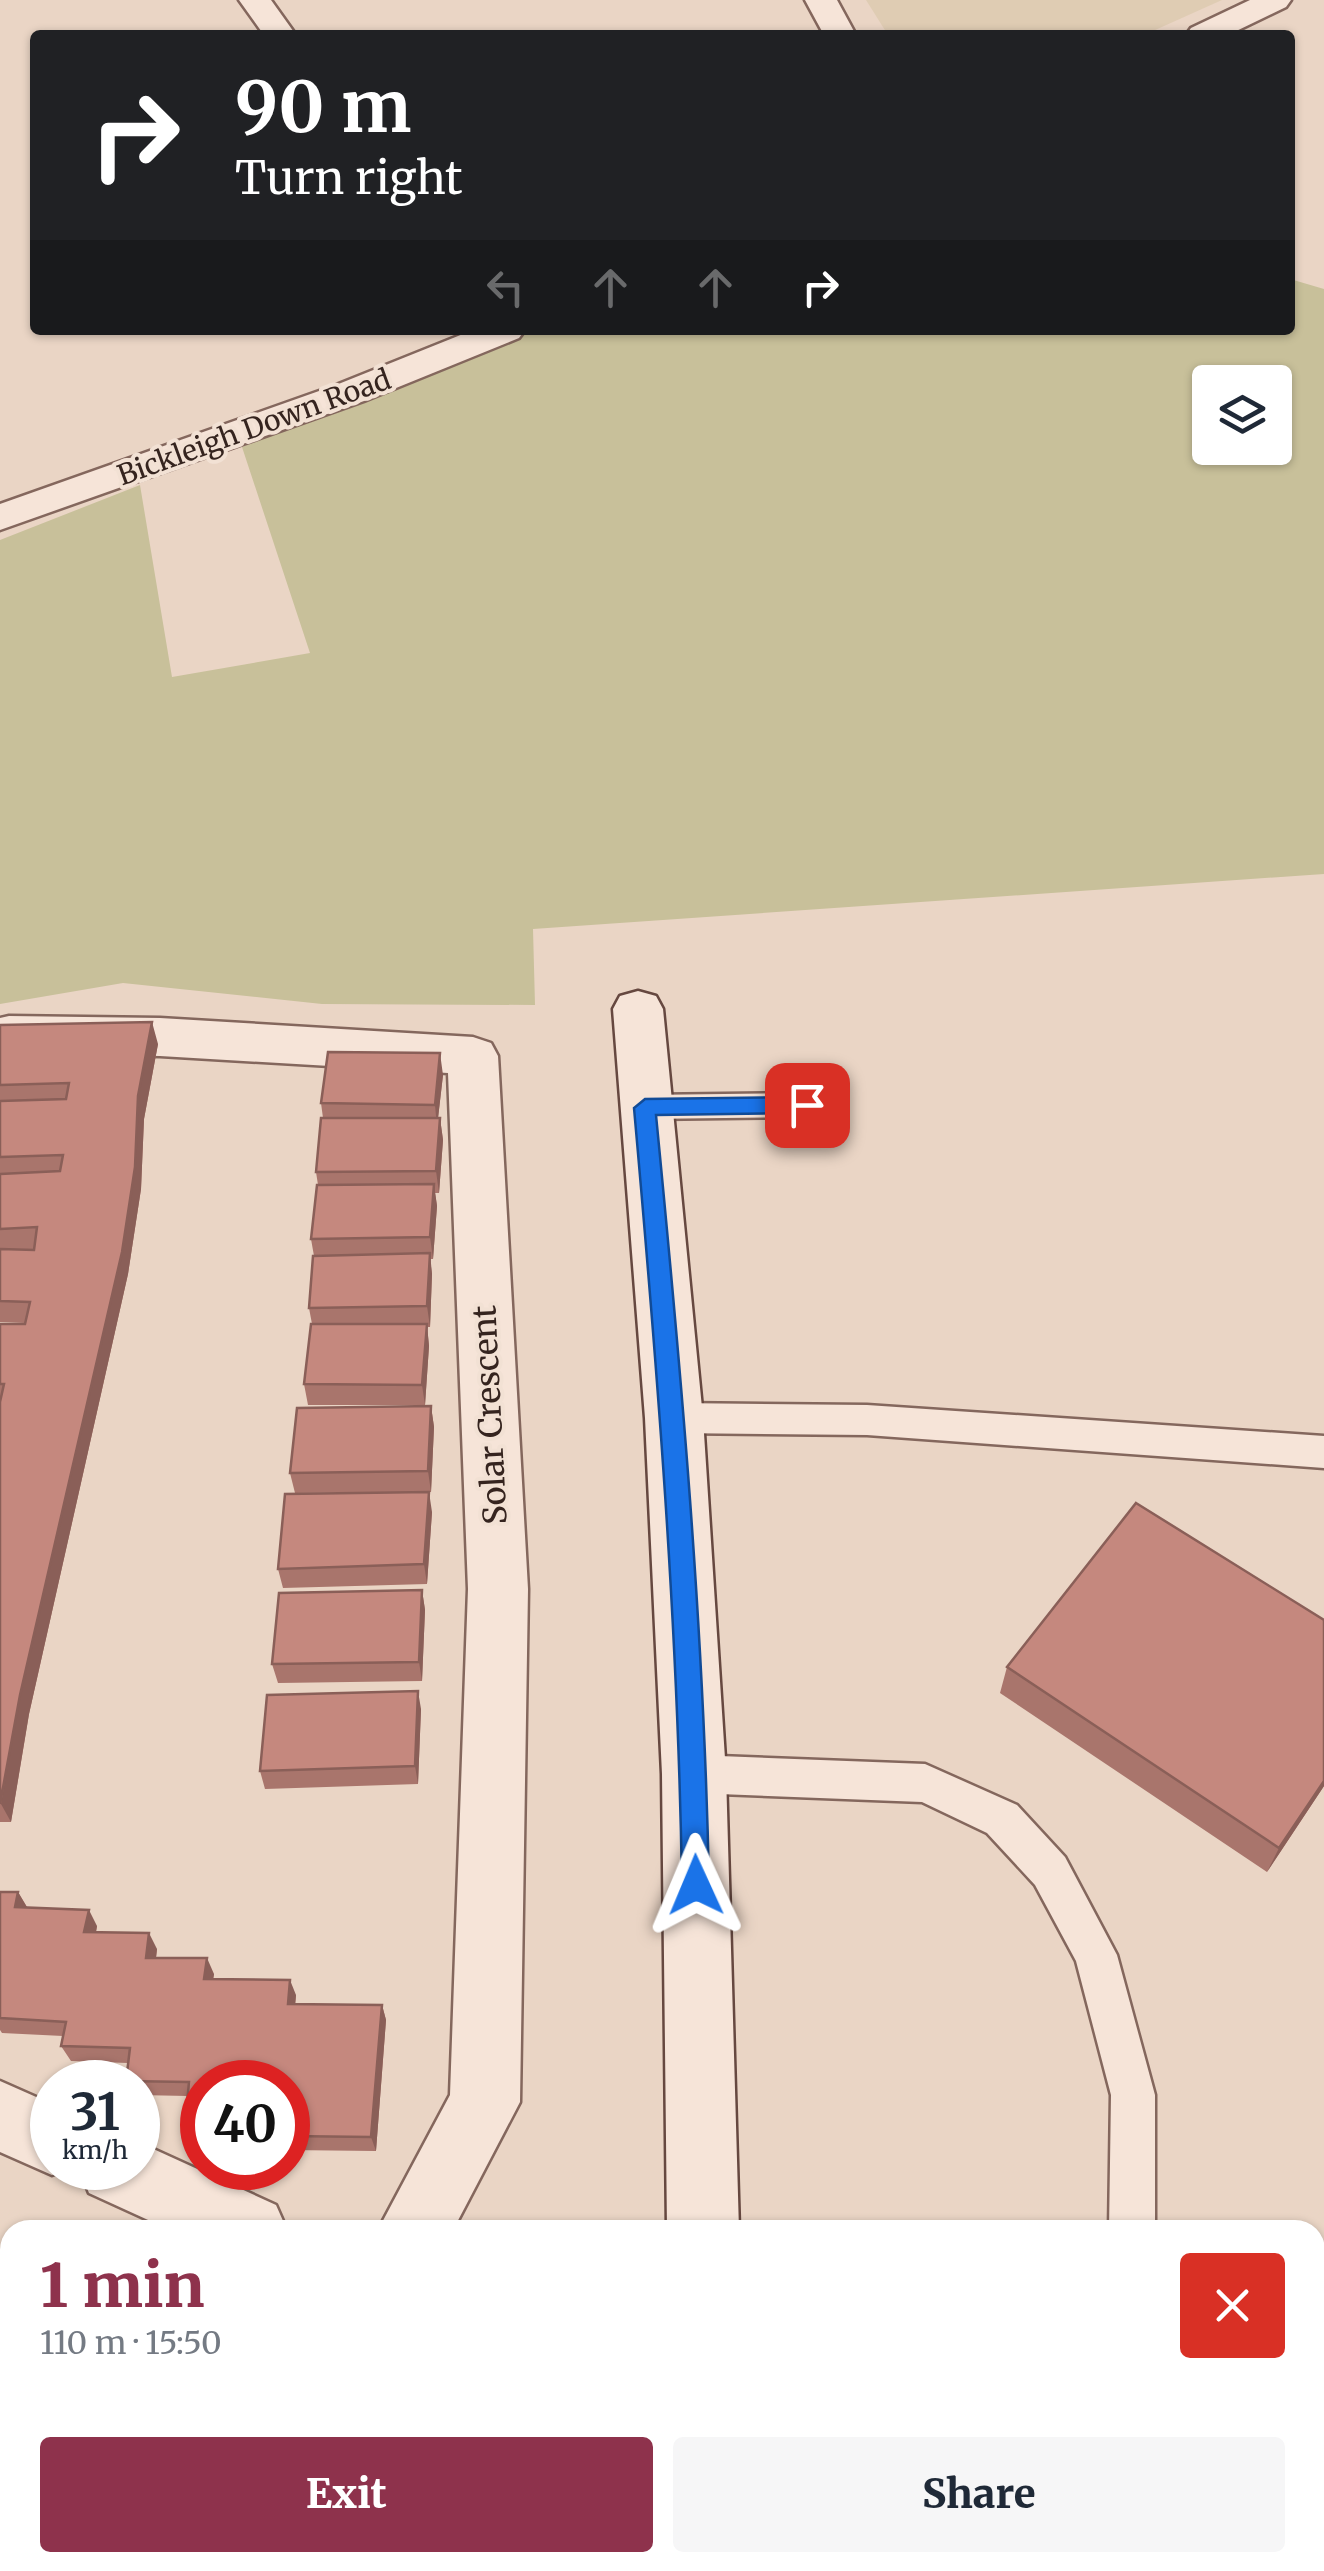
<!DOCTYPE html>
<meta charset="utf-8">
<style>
body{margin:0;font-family:Merriweather,serif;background:#f6f6f7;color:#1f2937;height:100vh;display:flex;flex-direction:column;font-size:38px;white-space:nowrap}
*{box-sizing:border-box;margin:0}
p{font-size:32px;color:#747a83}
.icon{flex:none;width:55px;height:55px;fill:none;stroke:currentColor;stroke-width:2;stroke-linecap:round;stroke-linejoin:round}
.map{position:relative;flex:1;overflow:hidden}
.drawer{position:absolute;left:0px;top:2220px;width:1325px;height:352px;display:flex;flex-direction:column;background:#fff;border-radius:30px 30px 0 0;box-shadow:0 2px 8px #0004}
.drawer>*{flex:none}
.hud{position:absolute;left:30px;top:30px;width:1265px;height:305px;border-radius:10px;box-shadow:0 2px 8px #0004;background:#202124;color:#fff;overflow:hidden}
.fabs{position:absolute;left:1192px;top:365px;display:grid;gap:20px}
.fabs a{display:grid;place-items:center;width:100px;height:100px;border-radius:10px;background:#fff;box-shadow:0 2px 8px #0004;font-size:50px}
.speed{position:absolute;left:30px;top:2060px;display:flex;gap:20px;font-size:50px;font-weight:700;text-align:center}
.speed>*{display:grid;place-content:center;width:130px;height:130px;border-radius:50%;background:#fff;box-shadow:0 2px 8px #0004;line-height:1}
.speed small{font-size:25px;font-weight:400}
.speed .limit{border:15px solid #d22;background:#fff;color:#111}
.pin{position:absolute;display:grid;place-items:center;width:85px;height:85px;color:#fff;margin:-42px;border-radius:20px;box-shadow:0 5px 15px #0006}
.me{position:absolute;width:110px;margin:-55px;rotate:359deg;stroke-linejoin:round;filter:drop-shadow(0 0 8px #0008)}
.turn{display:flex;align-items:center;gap:35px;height:210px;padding:0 40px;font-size:45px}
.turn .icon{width:130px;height:130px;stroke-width:2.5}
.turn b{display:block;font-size:70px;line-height:85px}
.lanes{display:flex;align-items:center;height:95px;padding:0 40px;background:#0003;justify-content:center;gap:50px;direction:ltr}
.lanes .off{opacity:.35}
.round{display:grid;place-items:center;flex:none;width:105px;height:105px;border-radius:10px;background:#f6f6f7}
.head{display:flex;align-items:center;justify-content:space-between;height:170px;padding:0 40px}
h1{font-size:60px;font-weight:800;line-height:75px;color:#8e324c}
.button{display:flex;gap:20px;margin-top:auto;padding:20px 40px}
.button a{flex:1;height:115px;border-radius:10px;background:#8e324c;color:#fff;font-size:40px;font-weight:800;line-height:115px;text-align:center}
.button a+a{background:#f6f6f7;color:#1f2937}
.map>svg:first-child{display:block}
.farmland{fill:#dfccb3}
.green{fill:#c8c09a;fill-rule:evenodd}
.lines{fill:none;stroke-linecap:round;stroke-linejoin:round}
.lane-casing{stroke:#84675d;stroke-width:5}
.street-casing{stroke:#84675d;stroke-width:5}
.secondary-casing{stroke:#664840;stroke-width:5}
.lane{fill:#f6e4d8;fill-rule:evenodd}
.street{fill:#f6e4d8;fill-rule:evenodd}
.secondary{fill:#f6e4d8;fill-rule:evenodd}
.wall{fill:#a9756c}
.shaded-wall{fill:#8a5f58}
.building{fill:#c5887e;stroke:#8a5f58;stroke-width:2.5}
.route{fill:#1a73e8;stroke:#114b97;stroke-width:2.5}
.labels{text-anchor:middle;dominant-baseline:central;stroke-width:8;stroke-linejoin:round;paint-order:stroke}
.far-street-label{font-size:28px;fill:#35241f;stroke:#f2e1d4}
.street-label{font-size:32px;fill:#35241f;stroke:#f2e1d4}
</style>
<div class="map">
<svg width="1324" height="2571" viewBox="0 0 1324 2571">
<rect width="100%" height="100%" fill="#ead5c5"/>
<!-- farmland -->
<path class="farmland" d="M 866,0 L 1222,0 L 1144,35 L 888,35 Z"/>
<!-- green -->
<path class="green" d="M 1290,279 L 1324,289 L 1324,874 L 533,929 L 535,1005 L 322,1004 L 123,983 L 0,1004 L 0,540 L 140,485 L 172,677 L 310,653 L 242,447 L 528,330 L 1290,330 ZM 1210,382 L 1275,382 L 1275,448 L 1210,448 Z"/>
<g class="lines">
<defs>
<path id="lane" d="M 807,1093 L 819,1096 L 823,1105 L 819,1114 L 807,1117 L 645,1119 L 633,1116 L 629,1107 L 633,1098 L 645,1095 Z
M 674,1403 L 867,1405 L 1324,1436 L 1324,1468 L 867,1435 L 674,1433 L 661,1429 L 656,1418 L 661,1407 Z
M 694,1755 L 925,1764 L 1017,1805 L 1065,1857 L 1117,1955 L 1155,2095 L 1155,2230 L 1109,2230 L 1111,2095 L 1076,1961 L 1035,1885 L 987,1833 L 922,1802 L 694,1793 L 680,1787 L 674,1774 L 680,1761 Z
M 1054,2562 L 1104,2562 L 1102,2571 L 1052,2571 Z"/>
<path id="street" d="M 239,0 L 271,0 L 296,35 L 264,35 Z
M 805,0 L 837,0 L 856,35 L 824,35 Z
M 1250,0 L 1291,0 L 1286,7 L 1228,35 L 1186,35 L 1191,28 Z
M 473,330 L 525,330 L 519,338 L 364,401 L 0,530 L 0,504 L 336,385 Z
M 9,1016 L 160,1018 L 473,1037 L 491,1043 L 498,1056 L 528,1589 L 520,2102 L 453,2230 L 378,2230 L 450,2095 L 468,1589 L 448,1073 L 160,1056 L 16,1053 L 0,1058 L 0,1018 Z
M 0,2081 L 52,2104 L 52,2168 L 71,2168 L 52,2175 L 0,2152 Z
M 138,2142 L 276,2205 L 287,2230 L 170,2230 L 89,2193 L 79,2168 L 138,2168 Z"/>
<path id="secondary" d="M 638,991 L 656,996 L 663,1009 L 703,1418 L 726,1774 L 739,2230 L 667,2230 L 662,1774 L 645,1418 L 613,1009 L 620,996 Z
M 676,2562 L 754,2562 L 755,2571 L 677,2571 Z"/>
</defs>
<!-- lane casing -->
<use href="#lane" class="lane-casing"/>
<!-- street casing -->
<use href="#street" class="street-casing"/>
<!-- secondary casing -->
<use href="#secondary" class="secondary-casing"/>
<!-- lane -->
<use href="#lane" class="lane"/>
<!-- street -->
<use href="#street" class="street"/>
<!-- secondary -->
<use href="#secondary" class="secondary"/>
</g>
<!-- wall -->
<path class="wall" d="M 0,1025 L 158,1044 L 144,1119 L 141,1189 L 128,1274 L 29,1714 L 11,1822 L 0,1822 L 0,1324 L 25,1324 L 25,1323 L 0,1322 Z
M 443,1075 L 438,1118 L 440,1118 L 443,1140 L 439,1193 L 435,1193 L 437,1206 L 433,1259 L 430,1259 L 432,1274 L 430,1327 L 427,1327 L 429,1346 L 425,1405 L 308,1405 L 304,1384 L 312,1324 L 309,1308 L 314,1256 L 311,1239 L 318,1185 L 316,1172 L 323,1118 L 321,1103 Z
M 431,1406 L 434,1427 L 431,1492 L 295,1493 L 290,1473 Z
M 432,1512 L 427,1584 L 283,1588 L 278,1569 Z
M 422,1590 L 425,1610 L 422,1681 L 278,1683 L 272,1664 Z
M 1007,1667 L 1324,1786 L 1267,1872 L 1000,1693 Z
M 421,1709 L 418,1784 L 265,1789 L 260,1771 Z
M 0,1892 L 18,1892 L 27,1907 L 97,1926 L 96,1932 L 157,1949 L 156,1958 L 214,1974 L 213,1979 L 296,1995 L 295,2004 L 382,2005 L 386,2020 L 376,2151 L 288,2150 L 288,2082 L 202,2082 L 202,2128 L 194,2128 L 186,2114 L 188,2096 L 138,2095 L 138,2082 L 127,2082 L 126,2081 L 128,2063 L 71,2061 L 61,2046 L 63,2036 L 2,2033 L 0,2030 Z
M 0,2259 L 10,2259 L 10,2435 L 0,2435 Z
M 1324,2458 L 1324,2571 L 1262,2571 L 1266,2562 L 1315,2562 L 1315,2475 Z
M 295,2562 L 574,2562 L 574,2571 L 358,2563 L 298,2565 Z"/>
<!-- shaded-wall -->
<path class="shaded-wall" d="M 152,1022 L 158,1044 L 144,1119 L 141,1189 L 128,1274 L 29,1714 L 11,1822 L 1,1804 L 20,1695 Z
M 440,1053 L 443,1075 L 437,1127 L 435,1105 Z
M 440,1118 L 443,1140 L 439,1193 L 436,1171 Z
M 434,1184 L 437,1206 L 433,1259 L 430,1237 Z
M 430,1253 L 432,1274 L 430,1327 L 427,1306 Z
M 427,1324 L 429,1346 L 425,1405 L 422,1385 Z
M 431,1406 L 434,1427 L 431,1492 L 428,1471 Z
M 429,1492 L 432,1512 L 427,1584 L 424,1564 Z
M 422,1590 L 425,1610 L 422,1681 L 419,1662 Z
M 418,1691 L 421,1709 L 418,1784 L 415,1766 Z
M 1324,1781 L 1324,1786 L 1267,1872 L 1279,1848 Z
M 18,1892 L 28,1909 L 15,1907 Z
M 89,1910 L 97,1926 L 93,1948 L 84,1932 Z
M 149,1933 L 157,1949 L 154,1974 L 146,1958 Z
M 207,1958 L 214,1974 L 211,1994 L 204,1979 Z
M 290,1980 L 296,1995 L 294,2019 L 288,2004 Z
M 382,2005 L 386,2020 L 376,2151 L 371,2137 Z"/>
<!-- building -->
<path class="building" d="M 152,1022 L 138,1096 L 135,1167 L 122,1252 L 20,1695 L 0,1804 L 0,1402 L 4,1384 L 0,1384 L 0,1324 L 25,1324 L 30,1302 L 0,1301 L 0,1249 L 34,1250 L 37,1227 L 0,1229 L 0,1174 L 60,1171 L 63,1155 L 0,1157 L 0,1101 L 66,1099 L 69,1083 L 0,1085 L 0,1025 Z
M 328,1052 L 440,1053 L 435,1105 L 321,1103 Z
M 321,1118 L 440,1118 L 436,1171 L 316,1172 Z
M 434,1184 L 430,1237 L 311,1239 L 317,1185 Z
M 430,1253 L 427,1306 L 309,1308 L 313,1256 Z
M 311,1324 L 427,1324 L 422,1385 L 304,1384 Z
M 431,1406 L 428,1471 L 290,1473 L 297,1408 Z
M 429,1492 L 424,1564 L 278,1569 L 285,1494 Z
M 1136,1503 L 1324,1620 L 1324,1781 L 1279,1848 L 1007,1667 Z
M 422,1590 L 419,1662 L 272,1664 L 279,1593 Z
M 418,1691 L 415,1766 L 260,1771 L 267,1695 Z
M 0,1892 L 18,1892 L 15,1907 L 89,1910 L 84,1932 L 149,1933 L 146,1958 L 207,1958 L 204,1979 L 290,1980 L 288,2004 L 382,2005 L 371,2137 L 288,2136 L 288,2082 L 202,2082 L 202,2114 L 186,2114 L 189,2082 L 126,2081 L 130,2048 L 61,2046 L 66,2022 L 0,2018 Z
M 0,2259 L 10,2259 L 10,2425 L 0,2425 Z
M 1324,2477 L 1324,2571 L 1272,2571 L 1277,2562 L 1315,2562 L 1315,2494 Z
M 358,2562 L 572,2562 L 573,2571 L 358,2571 Z"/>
<!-- route -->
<path class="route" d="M 807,1097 L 818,1105 L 807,1113 L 656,1115 C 681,1371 704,1628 709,1885 L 705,1894 L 696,1898 L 686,1894 L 682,1885 C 678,1625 657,1366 634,1108 L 645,1099 Z"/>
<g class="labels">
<!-- far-street labels -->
<g class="far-street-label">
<text transform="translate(254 427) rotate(-20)">Bickleigh Down Road</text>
</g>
<!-- street labels -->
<g class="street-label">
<text transform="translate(490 1415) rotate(-93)">Solar Crescent</text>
</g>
</g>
</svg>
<div class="fabs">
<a><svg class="icon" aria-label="layers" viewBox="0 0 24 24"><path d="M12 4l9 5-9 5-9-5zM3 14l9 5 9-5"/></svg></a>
</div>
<div class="speed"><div>31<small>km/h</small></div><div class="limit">40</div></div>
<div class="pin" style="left:807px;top:1105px;background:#d93025"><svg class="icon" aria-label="arrive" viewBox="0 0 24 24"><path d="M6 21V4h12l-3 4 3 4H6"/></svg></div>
<svg class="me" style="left:696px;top:1885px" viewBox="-20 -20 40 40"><path d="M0-17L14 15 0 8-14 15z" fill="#1a73e8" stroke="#fff" stroke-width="4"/></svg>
<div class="hud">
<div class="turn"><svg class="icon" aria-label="right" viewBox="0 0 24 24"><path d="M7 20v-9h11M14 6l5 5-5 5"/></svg><div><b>90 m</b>Turn right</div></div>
<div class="lanes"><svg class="icon off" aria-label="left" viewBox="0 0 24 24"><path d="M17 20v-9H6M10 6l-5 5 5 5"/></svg><svg class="icon off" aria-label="ahead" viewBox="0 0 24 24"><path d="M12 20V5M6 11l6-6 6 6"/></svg><svg class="icon off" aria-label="ahead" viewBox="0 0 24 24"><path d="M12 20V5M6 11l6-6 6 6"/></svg><svg class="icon" aria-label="right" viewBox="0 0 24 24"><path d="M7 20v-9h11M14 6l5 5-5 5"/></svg></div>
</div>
<section class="drawer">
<div class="head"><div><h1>1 min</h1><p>110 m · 15:50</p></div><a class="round" style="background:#d93025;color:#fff"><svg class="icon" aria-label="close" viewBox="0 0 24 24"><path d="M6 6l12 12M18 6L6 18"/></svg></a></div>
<div class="button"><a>Exit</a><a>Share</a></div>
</section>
</div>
